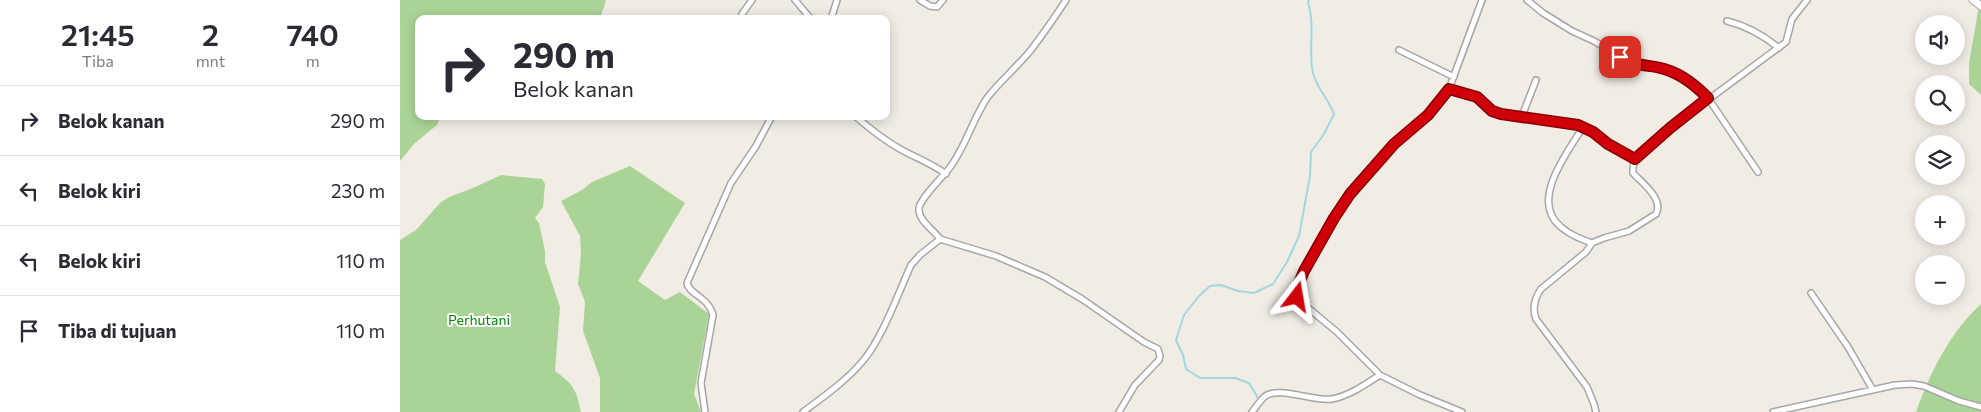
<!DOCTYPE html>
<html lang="id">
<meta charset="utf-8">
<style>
body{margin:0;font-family:Commissioner,sans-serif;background:#f2f2f3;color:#2b2b33;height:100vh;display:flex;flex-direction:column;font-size:19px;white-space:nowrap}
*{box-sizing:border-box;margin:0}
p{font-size:16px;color:#7c7c81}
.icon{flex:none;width:28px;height:28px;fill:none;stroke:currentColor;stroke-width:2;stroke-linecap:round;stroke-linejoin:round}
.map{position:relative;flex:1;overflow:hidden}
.details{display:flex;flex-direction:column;background:#fff;width:400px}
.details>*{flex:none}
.hud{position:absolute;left:15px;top:15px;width:475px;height:105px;border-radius:10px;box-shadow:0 2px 12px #0003;background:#fff;color:#2b2b33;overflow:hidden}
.fabs{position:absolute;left:1515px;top:15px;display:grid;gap:10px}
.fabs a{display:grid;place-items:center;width:50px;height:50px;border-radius:50%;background:#fff;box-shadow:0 2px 12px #0003;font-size:25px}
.pin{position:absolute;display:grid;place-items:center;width:42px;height:42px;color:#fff;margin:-21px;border-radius:10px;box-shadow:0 2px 8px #0006}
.me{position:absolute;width:55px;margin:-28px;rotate:14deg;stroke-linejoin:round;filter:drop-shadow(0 0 4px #0008)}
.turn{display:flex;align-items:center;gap:18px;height:105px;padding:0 15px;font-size:22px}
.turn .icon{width:65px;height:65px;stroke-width:2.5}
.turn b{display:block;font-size:35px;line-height:42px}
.eta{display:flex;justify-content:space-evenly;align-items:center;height:85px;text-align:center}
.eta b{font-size:30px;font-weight:600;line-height:35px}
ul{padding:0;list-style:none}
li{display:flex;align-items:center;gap:15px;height:70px;padding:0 15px;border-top:1px solid #e1e1e2}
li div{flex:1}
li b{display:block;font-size:19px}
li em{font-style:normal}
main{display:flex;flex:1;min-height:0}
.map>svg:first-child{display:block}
.forest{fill:#aad495}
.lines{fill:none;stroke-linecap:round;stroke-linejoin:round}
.stream{stroke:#a1d6e3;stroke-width:2}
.minor-casing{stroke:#a6a6a6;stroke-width:8}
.tertiary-casing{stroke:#a6a6a6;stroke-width:9}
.minor{stroke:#fff;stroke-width:5}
.tertiary{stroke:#fff;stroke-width:7}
.route-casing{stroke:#870005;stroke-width:12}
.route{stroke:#cf0007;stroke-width:9}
.labels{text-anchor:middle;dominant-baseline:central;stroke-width:4;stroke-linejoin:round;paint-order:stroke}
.park-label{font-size:14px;fill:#008a07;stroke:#fff}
</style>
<main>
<section class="details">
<div class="eta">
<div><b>21:45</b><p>Tiba</p></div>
<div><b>2</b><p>mnt</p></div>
<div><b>740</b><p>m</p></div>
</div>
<ul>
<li><svg class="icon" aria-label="right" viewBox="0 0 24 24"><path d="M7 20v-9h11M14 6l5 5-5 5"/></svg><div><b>Belok kanan</b></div><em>290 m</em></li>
<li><svg class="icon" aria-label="left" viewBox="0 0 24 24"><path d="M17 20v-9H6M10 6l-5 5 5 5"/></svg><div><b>Belok kiri</b></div><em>230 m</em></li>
<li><svg class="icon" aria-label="left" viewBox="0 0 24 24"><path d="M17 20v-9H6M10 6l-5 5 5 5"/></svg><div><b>Belok kiri</b></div><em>110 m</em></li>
<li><svg class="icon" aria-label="arrive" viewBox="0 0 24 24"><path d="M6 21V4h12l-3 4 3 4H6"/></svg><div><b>Tiba di tujuan</b></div><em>110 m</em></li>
</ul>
</section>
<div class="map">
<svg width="1581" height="412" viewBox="0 0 1581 412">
<rect width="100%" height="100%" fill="#f1ede5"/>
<!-- forest -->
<path class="forest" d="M 0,0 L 206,0 L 200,19 L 19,19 L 19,116 L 41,116 L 37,125 L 15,143 L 0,161 Z
M 1580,0 L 1581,0 L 1581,95 L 1569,84 L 1569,63 Z
M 230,166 L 285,203 L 238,281 L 265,300 L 280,292 L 309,314 L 294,394 L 301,412 L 200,412 L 200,378 L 183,331 L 185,302 L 178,284 L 181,254 L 180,236 L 161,201 L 182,190 L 192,182 Z
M 101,175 L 142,179 L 145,184 L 143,207 L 135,218 L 139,223 L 145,251 L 145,262 L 160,307 L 155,371 C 174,385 176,389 181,412 L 0,412 L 0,240 L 16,230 L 40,203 L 49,197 L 73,188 Z
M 1581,304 L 1581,412 L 1516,412 C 1530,373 1550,332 1581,304 Z"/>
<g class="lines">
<!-- stream -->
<path class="stream" d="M 858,402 L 858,398 L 849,383 L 835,378 L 800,378 L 786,369 L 783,355 L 776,340 L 784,315 L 799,296 L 810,286 L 821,285 L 838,291 L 854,293 L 873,284 L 887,262 L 899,236 L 910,176 L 911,152 L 924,134 L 934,114 C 928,98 914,85 912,68 C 909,44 915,26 908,2 L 909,0"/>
<defs>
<path id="minor" d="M 395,0 L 411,19
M 520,0 L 530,6 L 537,7 L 543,0
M 1127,0 L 1143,13 L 1172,31 L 1194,41 L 1229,62 L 1238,66 L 1269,70 L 1283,78 L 1308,98 L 1358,172
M 341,19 L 342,14 L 352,0
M 431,19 L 437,0
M 1327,21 C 1347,26 1363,35 1379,48
M 999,50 L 1054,77
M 1049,89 L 1077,97 L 1086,107 L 1096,113 L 1177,125 L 1193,132 L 1208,144 L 1235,159
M 455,116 C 469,128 484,140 500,149 C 516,158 531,163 546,174
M 1122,116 L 1136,80
M 1183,127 C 1167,153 1129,201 1161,227 C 1170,235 1181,239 1192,243
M 540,239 L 596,256 L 645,277 L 682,299 L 744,342 L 758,349 L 760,356 L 759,360 L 735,385 L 719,412
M 1411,293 L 1448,347 L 1473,390
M 305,412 L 301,383 L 313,315 C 308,296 289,295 287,283 L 331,183 L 356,146 L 372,116
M 403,412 C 423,397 446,381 462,362 C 482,339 498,294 511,265 L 520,255 L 540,239 C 533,229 518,221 519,208 C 521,197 544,176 551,166 C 566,145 573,119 587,98 C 600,81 617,67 631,50 C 643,34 655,17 666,0
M 852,412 C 856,407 860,401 864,397 C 877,385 914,402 932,399 C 949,396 966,384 980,375
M 1062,412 L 1018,394 L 980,375 L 937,332 L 901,302 L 896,293 L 905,271 L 921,240 L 950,193 L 994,144 L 1028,115 L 1049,89 L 1082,0
M 1196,412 L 1194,404 L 1187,387 L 1136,319 C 1132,308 1134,299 1141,289 L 1186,252 L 1192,243 L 1204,238 L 1229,231 L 1256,214 C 1264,199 1243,184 1233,173 L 1233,167 L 1235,159 L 1270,128 L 1386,42 L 1392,19 L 1407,0
M 1373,412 L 1495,385 L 1512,384 L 1524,386 L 1559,401 L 1581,407"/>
<path id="tertiary" d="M 1573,0 L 1581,6"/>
</defs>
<!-- minor casing -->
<use href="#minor" class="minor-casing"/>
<!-- tertiary casing -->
<use href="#tertiary" class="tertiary-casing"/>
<!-- minor -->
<use href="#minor" class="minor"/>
<!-- tertiary -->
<use href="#tertiary" class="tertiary"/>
</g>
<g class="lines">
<defs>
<path id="route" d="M 897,297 L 897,288 L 904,271 L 934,218 L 950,194 L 994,144 L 1028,115 L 1049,89 L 1077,97 L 1092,111 L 1101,114 L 1178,125 L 1193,132 L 1208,144 L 1235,159 L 1270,128 L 1308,98 C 1297,87 1284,76 1270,71 C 1251,63 1240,69 1220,57"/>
</defs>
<!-- route casing -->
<use href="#route" class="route-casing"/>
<!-- route -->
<use href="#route" class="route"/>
</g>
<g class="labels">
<!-- park labels -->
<g class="park-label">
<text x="79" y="319">Perhutani</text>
</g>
</g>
</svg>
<div class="fabs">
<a><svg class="icon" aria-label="sound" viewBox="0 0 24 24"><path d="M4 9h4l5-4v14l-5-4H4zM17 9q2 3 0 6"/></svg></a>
<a><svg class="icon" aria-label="search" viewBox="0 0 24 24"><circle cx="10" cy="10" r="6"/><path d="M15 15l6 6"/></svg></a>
<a><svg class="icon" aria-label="layers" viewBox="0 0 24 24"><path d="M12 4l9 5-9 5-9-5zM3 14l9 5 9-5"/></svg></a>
<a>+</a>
<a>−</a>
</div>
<div class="pin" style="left:1220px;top:57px;background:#d93025"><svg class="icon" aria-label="arrive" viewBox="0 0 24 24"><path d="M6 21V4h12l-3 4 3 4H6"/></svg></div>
<svg class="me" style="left:897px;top:297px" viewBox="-20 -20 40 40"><path d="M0-17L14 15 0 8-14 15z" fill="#cf0007" stroke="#fff" stroke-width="4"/></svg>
<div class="hud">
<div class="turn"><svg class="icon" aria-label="right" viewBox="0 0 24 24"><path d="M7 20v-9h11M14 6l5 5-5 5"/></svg><div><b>290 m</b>Belok kanan</div></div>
</div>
</div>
</main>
